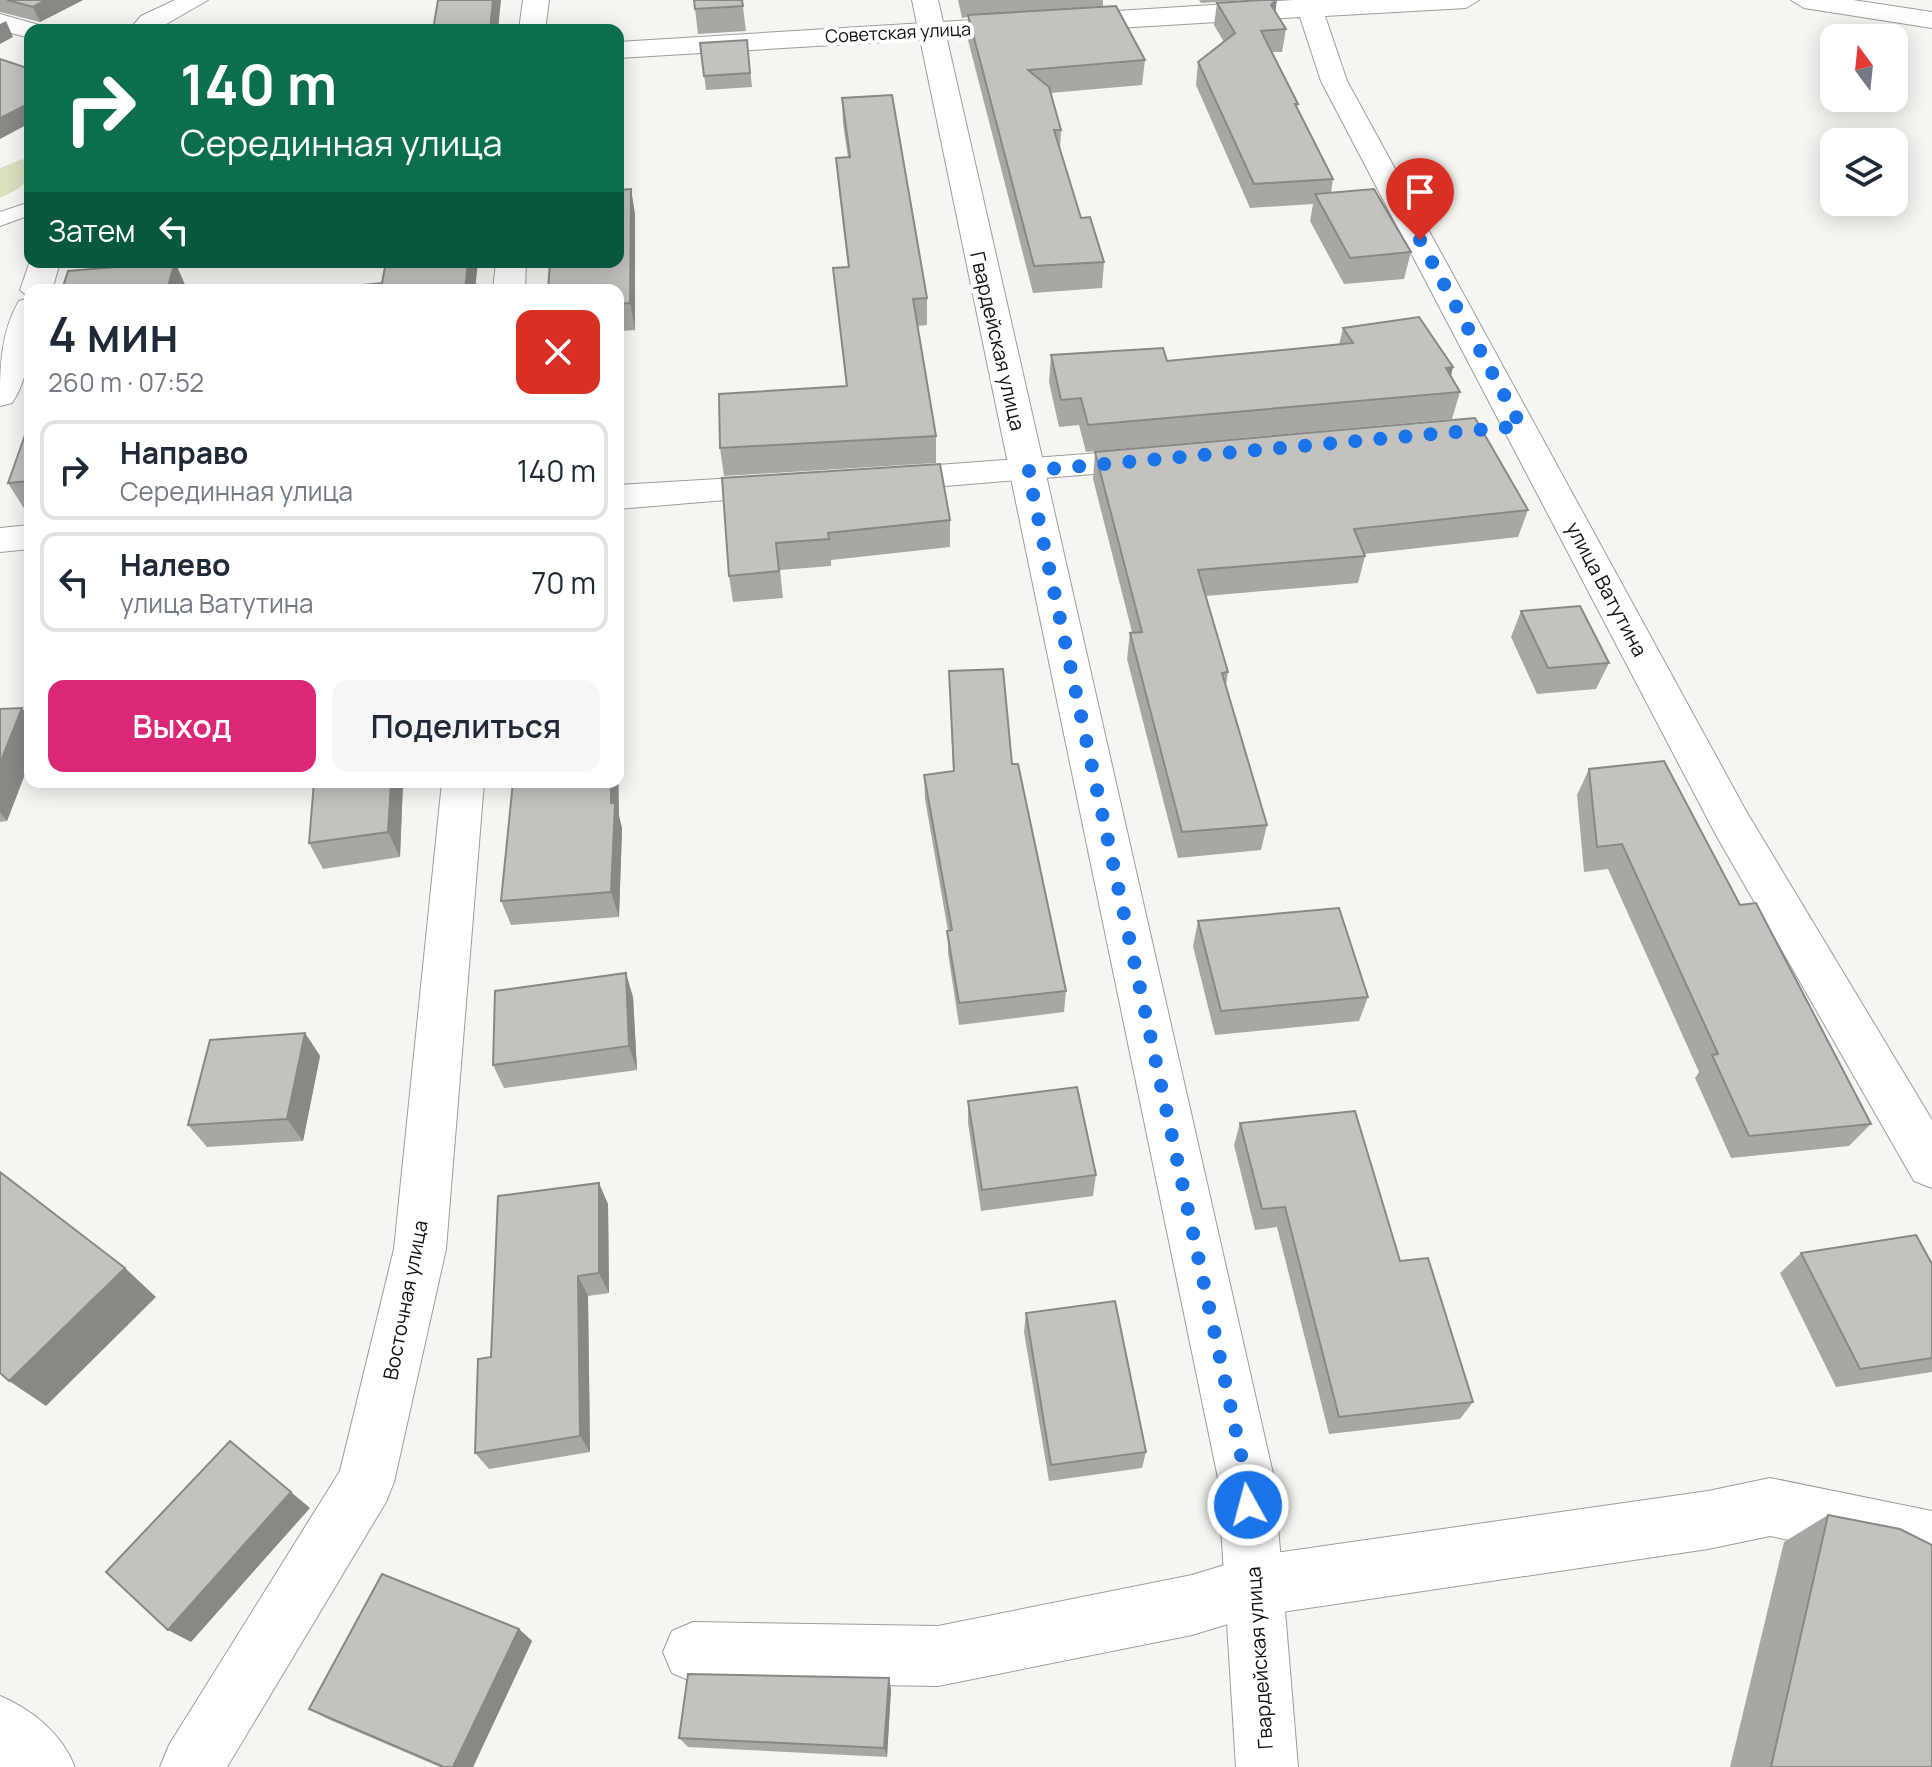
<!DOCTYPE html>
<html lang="ru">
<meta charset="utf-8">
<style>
body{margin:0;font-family:Manrope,sans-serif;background:#f6f6f7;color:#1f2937;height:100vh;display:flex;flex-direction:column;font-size:30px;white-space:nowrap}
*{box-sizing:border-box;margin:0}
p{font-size:26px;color:#747a83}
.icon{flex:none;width:44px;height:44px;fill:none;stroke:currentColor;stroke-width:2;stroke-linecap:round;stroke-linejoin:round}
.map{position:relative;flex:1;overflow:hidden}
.details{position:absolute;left:24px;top:284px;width:600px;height:504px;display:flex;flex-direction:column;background:#fff;border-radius:16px;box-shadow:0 4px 20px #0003}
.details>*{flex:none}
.guide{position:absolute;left:24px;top:24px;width:600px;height:244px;border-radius:16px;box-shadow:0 4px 20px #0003;background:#0b6e4f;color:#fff;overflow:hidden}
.needle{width:52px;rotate:345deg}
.tools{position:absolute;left:1820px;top:24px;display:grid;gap:16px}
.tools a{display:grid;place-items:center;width:88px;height:88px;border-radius:16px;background:#fff;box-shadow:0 4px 20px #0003;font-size:40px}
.pin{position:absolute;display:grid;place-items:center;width:68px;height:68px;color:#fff;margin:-82px -34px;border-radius:50% 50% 50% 0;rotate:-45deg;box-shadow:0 0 8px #0007}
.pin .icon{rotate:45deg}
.me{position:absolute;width:88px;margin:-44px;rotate:353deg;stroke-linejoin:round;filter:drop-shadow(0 0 6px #0008)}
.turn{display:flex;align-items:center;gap:28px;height:168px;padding:0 24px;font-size:36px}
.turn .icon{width:104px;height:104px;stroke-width:2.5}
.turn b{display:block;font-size:56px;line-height:68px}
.then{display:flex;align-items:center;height:76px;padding:0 24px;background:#0003;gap:16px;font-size:30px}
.round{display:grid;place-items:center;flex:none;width:84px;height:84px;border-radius:16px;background:#f6f6f7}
.headline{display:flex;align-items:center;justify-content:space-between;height:136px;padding:0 24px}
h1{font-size:48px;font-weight:600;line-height:60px}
.primary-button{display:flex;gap:16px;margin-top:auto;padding:16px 24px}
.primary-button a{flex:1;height:92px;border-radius:16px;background:#db2777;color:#fff;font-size:32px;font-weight:600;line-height:92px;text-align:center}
.primary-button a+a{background:#f6f6f7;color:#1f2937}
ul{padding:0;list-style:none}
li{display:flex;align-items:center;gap:24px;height:100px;margin:0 16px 12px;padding:0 8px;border:4px solid #e0e1e3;border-radius:16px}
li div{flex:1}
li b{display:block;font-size:30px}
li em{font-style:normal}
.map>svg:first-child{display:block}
.green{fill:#dce0bf}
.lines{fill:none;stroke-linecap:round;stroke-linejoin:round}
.service-casing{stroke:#9f9d9a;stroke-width:2}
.minor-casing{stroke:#9f9d9a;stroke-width:2}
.tertiary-casing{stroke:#9f9d9a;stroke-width:2}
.service{fill:#fff;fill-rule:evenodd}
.minor{fill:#fff;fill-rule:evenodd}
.tertiary{fill:#fff;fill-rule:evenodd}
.wall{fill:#a9a7a3}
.shaded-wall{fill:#898885}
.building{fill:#c4c2be;stroke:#898885;stroke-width:2}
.route{stroke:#1a73e8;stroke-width:14;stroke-dasharray:0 25.2}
.labels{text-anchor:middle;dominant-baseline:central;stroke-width:8;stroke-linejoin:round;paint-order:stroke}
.far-street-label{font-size:18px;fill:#10100e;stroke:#fff}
.street-label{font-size:20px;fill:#10100e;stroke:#fff}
</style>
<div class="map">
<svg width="1932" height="1767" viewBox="0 0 1932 1767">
<rect width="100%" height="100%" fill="#f7f5f1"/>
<!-- green -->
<path class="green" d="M 22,159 L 30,163 C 30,185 19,189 0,198 L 0,168 Z"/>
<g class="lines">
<defs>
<path id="service" d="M 30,202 L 30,215 L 0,226 L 0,212 Z"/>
<path id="minor" d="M 175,0 L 208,0 L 156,30 L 129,30 L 141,16 Z
M 523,0 L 549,0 L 545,30 L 519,30 Z
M 1294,0 L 1479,0 L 1466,8 L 1325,16 L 1347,81 L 1746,811 L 1932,1120 L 1932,1188 L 1914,1181 L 1716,835 L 1321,81 L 1300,17 L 618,58 L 618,42 Z
M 1791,0 L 1853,0 L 1932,12 L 1932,28 L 1804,8 Z
M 0,14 L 39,25 L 43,30 L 30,30 L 30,38 L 0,30 Z
M 30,261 L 60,262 L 52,290 L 30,290 L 30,298 L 20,290 Z
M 496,262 L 526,262 L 525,290 L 493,290 Z
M 30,298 C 30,334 33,372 12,403 L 0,406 C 0,370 0,333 19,301 Z
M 1154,449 L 1166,452 L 1171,460 L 1166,468 L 884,491 L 871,488 L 866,480 L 871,472 L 884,469 Z
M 783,475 L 796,478 L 801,486 L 796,494 L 618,509 L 618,485 Z
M 30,525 L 30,549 L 0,552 L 0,528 Z
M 442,782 L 484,782 L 446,1249 L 394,1482 L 386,1502 L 227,1767 L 160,1767 L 169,1745 L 340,1471 L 394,1249 Z
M 1770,1478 L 1932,1511 L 1932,1569 L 1770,1536 L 1708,1549 L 1254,1616 L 1192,1635 L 938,1686 L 693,1682 L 672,1673 L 663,1652 L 672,1631 L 693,1622 L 938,1626 L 1192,1575 L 1254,1556 L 1708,1491 Z
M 0,1696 C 33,1710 62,1734 75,1767 L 0,1767 Z"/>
<path id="tertiary" d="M 912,0 L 938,0 L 1274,1478 L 1298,1767 L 1236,1767 L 1218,1478 Z"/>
</defs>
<!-- service casing -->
<use href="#service" class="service-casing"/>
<!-- minor casing -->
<use href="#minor" class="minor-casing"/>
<!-- tertiary casing -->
<use href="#tertiary" class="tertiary-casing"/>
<!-- service -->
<use href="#service" class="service"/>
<!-- minor -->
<use href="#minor" class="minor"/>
<!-- tertiary -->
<use href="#tertiary" class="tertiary"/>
</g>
<!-- wall -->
<path class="wall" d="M 0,0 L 83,0 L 40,22 L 0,12 Z
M 694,0 L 742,0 L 746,31 L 698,34 Z
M 958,0 L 1103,0 L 1103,7 L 1145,60 L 1142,85 L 1050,93 L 1061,130 L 1060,150 L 1081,218 L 1104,262 L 1102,288 L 1033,293 L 968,40 L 968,17 L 962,18 Z
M 1199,0 L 1246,0 L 1201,3 Z
M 1217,3 L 1275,12 L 1286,29 L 1282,52 L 1272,52 L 1298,104 L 1297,109 L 1333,179 L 1331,193 L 1411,252 L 1404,279 L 1344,284 L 1310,221 L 1313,204 L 1250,208 L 1196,85 L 1198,62 L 1224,42 L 1214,25 Z
M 747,40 L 752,87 L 706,90 L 700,43 Z
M 842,98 L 927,298 L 927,325 L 917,326 L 936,436 L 936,463 L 724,476 L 720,448 L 846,386 L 833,268 L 848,267 L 838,184 L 836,158 L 848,157 L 843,124 Z
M 631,189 L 635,215 L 635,330 L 622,331 L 621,471 L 618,471 L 618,290 Z
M 1343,328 L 1453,367 L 1451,376 L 1460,392 L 1452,419 L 1086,452 L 1079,425 L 1059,427 L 1049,382 L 1051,355 L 1167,361 L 1339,345 Z
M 30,421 L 30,510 L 25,510 L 8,483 Z
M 1095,452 L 1528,510 L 1518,537 L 1364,554 L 1365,556 L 1358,583 L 1206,596 L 1228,672 L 1226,686 L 1267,825 L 1261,850 L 1178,858 L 1127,659 L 1130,633 L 1132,632 L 1093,479 Z
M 722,478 L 950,520 L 950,547 L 831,560 L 831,566 L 780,570 L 783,598 L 733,602 L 729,576 Z
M 1521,611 L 1609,663 L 1596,689 L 1537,694 L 1511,637 Z
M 949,671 L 1012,764 L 1066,991 L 1064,1012 L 959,1025 L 948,953 L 948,931 L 925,799 L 924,775 L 953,771 Z
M 22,708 L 30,719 L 30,761 L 7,821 L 0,822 L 0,709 Z
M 1589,769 L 1740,905 L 1871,1124 L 1849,1146 L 1731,1158 L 1695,1078 L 1699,1072 L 1608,869 L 1584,872 L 1577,795 Z
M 314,782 L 403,782 L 400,857 L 323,869 L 309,843 Z
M 619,816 L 622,828 L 619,917 L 511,925 L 501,901 Z
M 1198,921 L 1368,997 L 1359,1021 L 1215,1035 L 1193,946 Z
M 633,997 L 637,1070 L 504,1088 L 493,1065 Z
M 305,1033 L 320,1056 L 303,1141 L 207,1147 L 188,1125 Z
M 968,1101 L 1096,1175 L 1093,1196 L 981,1211 L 968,1123 Z
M 1240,1123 L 1400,1261 L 1473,1402 L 1460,1419 L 1329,1434 L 1277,1227 L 1255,1230 L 1234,1145 Z
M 608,1204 L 609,1293 L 588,1296 L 590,1452 L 489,1469 L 475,1453 L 491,1357 Z
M 1801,1253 L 1932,1264 L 1932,1372 L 1836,1387 L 1780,1273 Z
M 1026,1313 L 1146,1452 L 1142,1468 L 1049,1481 L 1024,1332 Z
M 1828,1515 L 1932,1767 L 1730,1767 L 1784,1542 Z
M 519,1629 L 532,1641 L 473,1767 L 440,1767 L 328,1719 L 309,1709 Z
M 891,1689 L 887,1757 L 688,1747 L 679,1738 Z"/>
<!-- shaded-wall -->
<path class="shaded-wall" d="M 46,0 L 83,0 L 40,22 L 33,7 Z
M 493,0 L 501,0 L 498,30 L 490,30 Z
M 1276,0 L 1277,0 L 1274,22 L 1271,5 Z
M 6,21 L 13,37 L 0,44 L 0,24 Z
M 30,103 L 30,123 L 0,139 L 0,118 Z
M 631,189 L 635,215 L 635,330 L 630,303 Z
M 175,262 L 187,289 L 186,290 L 167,290 Z
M 468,262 L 478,262 L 475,290 L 465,290 Z
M 618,310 L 622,331 L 621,471 L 618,458 Z
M 1453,367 L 1446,393 L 1446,368 Z
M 22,708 L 30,719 L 30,761 L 7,821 L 0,812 L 0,763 Z
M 618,746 L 619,816 L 622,828 L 619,917 L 611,892 L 611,782 L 618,782 Z
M 391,782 L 403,782 L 400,857 L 388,832 Z
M 626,973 L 633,997 L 637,1070 L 629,1046 Z
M 305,1033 L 320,1056 L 303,1141 L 287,1119 Z
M 599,1183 L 608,1204 L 609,1293 L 599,1273 Z
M 125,1268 L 156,1297 L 46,1406 L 9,1381 Z
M 578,1276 L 588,1296 L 590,1452 L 580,1436 Z
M 230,1441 L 310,1508 L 191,1642 L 168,1630 Z
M 519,1629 L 532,1641 L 473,1767 L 453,1767 Z
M 889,1678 L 891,1689 L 887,1757 L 884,1748 Z"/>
<!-- building -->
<path class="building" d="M 7,0 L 46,0 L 33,7 Z
M 438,0 L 493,0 L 490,30 L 433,30 Z
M 694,0 L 742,0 L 743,6 L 695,9 Z
M 1261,0 L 1276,0 L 1271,5 L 1286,29 L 1261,31 L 1298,104 L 1295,104 L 1333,179 L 1254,184 L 1198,62 L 1235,33 L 1217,3 Z
M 1116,6 L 1145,60 L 1028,70 L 1049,87 L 1061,130 L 1054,130 L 1081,218 L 1090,217 L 1104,262 L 1034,266 L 968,15 Z
M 747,40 L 750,73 L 704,76 L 700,43 Z
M 0,59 L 30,69 L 30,103 L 0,118 Z
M 892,95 L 927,298 L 913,299 L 936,436 L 720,448 L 719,394 L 847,386 L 833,268 L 849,267 L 836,158 L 850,157 L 842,98 Z
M 631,189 L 630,303 L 618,304 L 618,290 L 548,290 L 550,262 L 618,262 L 618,190 Z
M 1374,189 L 1411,252 L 1350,258 L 1315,194 Z
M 175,262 L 167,290 L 62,290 L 68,271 Z
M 386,262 L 468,262 L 465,290 L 363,290 L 364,285 L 382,283 Z
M 1419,317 L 1453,367 L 1446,368 L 1460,392 L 1088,425 L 1081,398 L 1061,400 L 1051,355 L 1163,348 L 1167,361 L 1303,348 L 1353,343 L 1343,328 Z
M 1475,418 L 1528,510 L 1354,529 L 1365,556 L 1198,570 L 1228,672 L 1222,673 L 1267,825 L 1182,832 L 1130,633 L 1142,632 L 1095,452 Z
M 30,421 L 30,481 L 8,483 Z
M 940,464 L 950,520 L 828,533 L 829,539 L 776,543 L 779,571 L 729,576 L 722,478 Z
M 1580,606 L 1609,663 L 1548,668 L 1521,611 Z
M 1003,669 L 1012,764 L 1018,764 L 1066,991 L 959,1003 L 947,931 L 952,930 L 924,775 L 954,771 L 949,671 Z
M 22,708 L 0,763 L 0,709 Z
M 1664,761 L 1740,905 L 1756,903 L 1871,1124 L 1749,1136 L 1712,1055 L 1718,1054 L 1622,844 L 1597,847 L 1589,769 Z
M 314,782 L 391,782 L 388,832 L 309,843 Z
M 513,782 L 611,782 L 611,803 L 615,803 L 611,892 L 501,901 Z
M 1339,908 L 1368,997 L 1221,1011 L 1198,921 Z
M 626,973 L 629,1046 L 493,1065 L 495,991 Z
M 305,1033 L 287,1119 L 188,1125 L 210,1040 Z
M 1077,1087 L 1096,1175 L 982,1190 L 968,1101 Z
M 1355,1111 L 1400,1261 L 1428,1258 L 1473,1402 L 1339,1417 L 1285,1207 L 1262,1209 L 1240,1123 Z
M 0,1172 L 125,1268 L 9,1381 L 0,1373 Z
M 599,1183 L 599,1273 L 578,1276 L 580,1436 L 475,1453 L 478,1359 L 491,1357 L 498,1196 Z
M 1916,1235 L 1932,1264 L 1932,1358 L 1860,1369 L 1801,1253 Z
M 1115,1301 L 1146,1452 L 1051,1465 L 1026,1313 Z
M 230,1441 L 291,1492 L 168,1630 L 106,1572 Z
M 1828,1515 L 1900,1529 L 1932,1545 L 1932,1767 L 1771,1767 Z
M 382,1574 L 519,1629 L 453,1767 L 444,1767 L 309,1709 Z
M 688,1674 L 889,1678 L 884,1748 L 679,1738 Z"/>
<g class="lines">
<!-- route -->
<path class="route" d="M 1248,1505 L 1246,1478 L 1028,471 L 1521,426 L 1420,240"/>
</g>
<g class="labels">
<!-- far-street labels -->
<g class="far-street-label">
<text transform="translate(898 32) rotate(-3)">Советская улица</text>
</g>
<!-- street labels -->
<g class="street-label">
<text transform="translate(998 341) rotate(77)">Гвардейская улица</text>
<text transform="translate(1607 589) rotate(62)">улица Ватутина</text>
<text transform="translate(405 1300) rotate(-79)">Восточная улица</text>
<text transform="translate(1259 1658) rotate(-94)">Гвардейская улица</text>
</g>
</g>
</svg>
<div class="tools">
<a><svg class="needle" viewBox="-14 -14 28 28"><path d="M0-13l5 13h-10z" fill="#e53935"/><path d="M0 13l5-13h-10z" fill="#747a83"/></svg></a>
<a><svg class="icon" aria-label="layers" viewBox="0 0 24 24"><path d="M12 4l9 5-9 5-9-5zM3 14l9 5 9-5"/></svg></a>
</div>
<div class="pin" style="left:1420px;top:240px;background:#d93025"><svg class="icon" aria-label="arrive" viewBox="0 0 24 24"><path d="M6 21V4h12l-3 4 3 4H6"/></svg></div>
<svg class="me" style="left:1248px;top:1505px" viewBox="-20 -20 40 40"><circle r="17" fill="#1a73e8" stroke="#fff" stroke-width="3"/><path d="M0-11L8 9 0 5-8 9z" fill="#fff"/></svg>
<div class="guide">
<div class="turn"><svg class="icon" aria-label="right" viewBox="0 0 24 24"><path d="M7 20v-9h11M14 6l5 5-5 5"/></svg><div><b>140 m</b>Серединная улица</div></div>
<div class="then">Затем<svg class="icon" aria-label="left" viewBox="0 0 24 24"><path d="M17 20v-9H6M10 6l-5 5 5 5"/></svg></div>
</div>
<section class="details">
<div class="headline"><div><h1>4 мин</h1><p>260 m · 07:52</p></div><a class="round" style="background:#d93025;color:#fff"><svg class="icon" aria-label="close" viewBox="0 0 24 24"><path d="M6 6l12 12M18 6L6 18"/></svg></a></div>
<ul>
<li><svg class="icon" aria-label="right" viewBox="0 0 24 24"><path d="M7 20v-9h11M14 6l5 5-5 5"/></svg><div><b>Направо</b><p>Серединная улица</p></div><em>140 m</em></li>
<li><svg class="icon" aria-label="left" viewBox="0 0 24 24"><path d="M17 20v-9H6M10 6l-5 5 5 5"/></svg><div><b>Налево</b><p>улица Ватутина</p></div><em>70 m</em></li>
</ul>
<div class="primary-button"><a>Выход</a><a>Поделиться</a></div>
</section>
</div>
